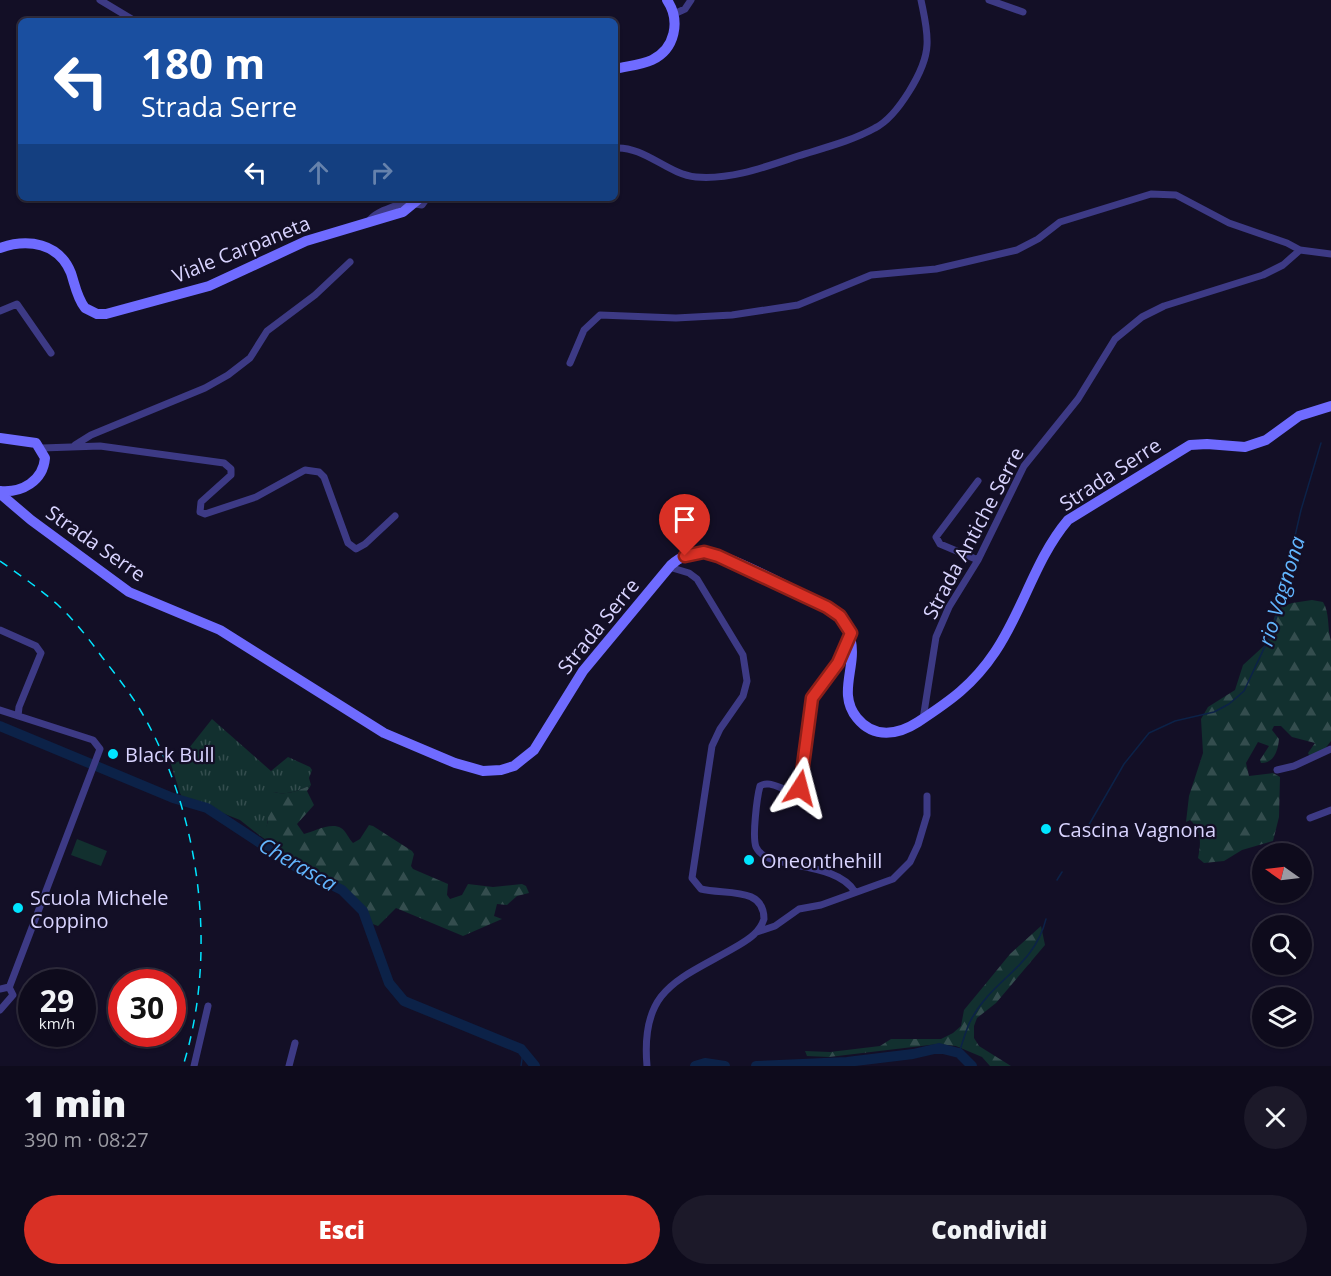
<!DOCTYPE html>
<html lang="it">
<meta charset="utf-8">
<style>
body{margin:0;font-family:"Open Sans",sans-serif;background:#1c1929;color:#f1f3f6;height:100vh;display:flex;flex-direction:column;font-size:22px;white-space:nowrap}
*{box-sizing:border-box;margin:0}
p{font-size:20px;color:#9b9ba3}
.icon{flex:none;width:33px;height:33px;fill:none;stroke:currentColor;stroke-width:2;stroke-linecap:round;stroke-linejoin:round}
.map{position:relative;height:1066px;overflow:hidden}
.details{display:flex;flex-direction:column;background:#0e0b1c;flex:1}
.details>*{flex:none}
.banner{position:absolute;left:18px;top:18px;width:600px;height:183px;border-radius:9px;box-shadow:0 2px 4px #0004,0 0 0 2px #2e2b3b;background:#1a4fa0;color:#fff;overflow:hidden}
.needle{width:39px;rotate:284deg}
.tools{position:absolute;left:1252px;top:843px;display:grid;gap:12px}
.tools a{display:grid;place-items:center;width:60px;height:60px;border-radius:50%;background:#0e0b1c;box-shadow:0 2px 4px #0004,0 0 0 2px #2e2b3b;font-size:30px}
.speed{position:absolute;left:18px;top:969px;display:flex;gap:12px;font-size:30px;font-weight:700;text-align:center}
.speed>*{display:grid;place-content:center;width:78px;height:78px;border-radius:50%;background:#0e0b1c;box-shadow:0 2px 4px #0004,0 0 0 2px #2e2b3b;line-height:1}
.speed small{font-size:15px;font-weight:400}
.speed .limit{border:9px solid #d22;background:#fff;color:#111}
.pin{position:absolute;display:grid;place-items:center;width:51px;height:51px;color:#fff;margin:-62px -26px;border-radius:50% 50% 50% 0;rotate:-45deg;box-shadow:0 0 6px #0007}
.pin .icon{rotate:45deg}
.me{position:absolute;width:66px;margin:-33px;rotate:9deg;stroke-linejoin:round;filter:drop-shadow(0 0 4px #0008)}
.turn{display:flex;align-items:center;gap:21px;height:126px;padding:0 24px;font-size:27px}
.turn .icon{width:78px;height:78px;stroke-width:2.5}
.turn b{display:block;font-size:42px;line-height:51px}
.lanes{display:flex;align-items:center;height:57px;padding:0 24px;background:#0003;justify-content:center;gap:30px;direction:ltr}
.lanes .off{opacity:.35}
.round{display:grid;place-items:center;flex:none;width:63px;height:63px;border-radius:32px;background:#1c1929}
.head{display:flex;align-items:center;justify-content:space-between;height:102px;padding:0 24px}
h1{font-size:36px;font-weight:800;line-height:45px}
.action{display:flex;gap:12px;margin-top:auto;padding:12px 24px}
.action a{flex:1;height:69px;border-radius:36px;background:#d93025;color:#fff;font-size:24px;font-weight:800;line-height:69px;text-align:center}
.action a+a{background:#1c1929;color:#f1f3f6}
.map>svg:first-child{display:block}
.grass{fill:url(#grass-tufts)}
.forest{fill:url(#forest-firs)}
.pitch{fill:#12302f}
.lines{fill:none;stroke-linecap:round;stroke-linejoin:round}
.stream{stroke:#0c2248;stroke-width:1.5}
.river{stroke:#0c2248;stroke-width:10}
.street{stroke:#3d3a85;stroke-width:7}
.secondary{stroke:#6f6bff;stroke-width:10}
.rail{stroke:#00e5ff;stroke-width:1.5;stroke-dasharray:9 8;stroke-linecap:butt}
.route-casing{stroke:#8d1f18;stroke-width:15}
.route{stroke:#d93025;stroke-width:10}
.poi-dot{fill:#00e5ff;stroke:#130f26;stroke-width:2}
.labels{text-anchor:middle;dominant-baseline:central;stroke-width:4.5;stroke-linejoin:round;paint-order:stroke}
.street-label{font-size:20px;fill:#d9d4ff;stroke:#130f26}
.poi-label{font-size:20px;fill:#d9d4ff;stroke:#130f26;text-anchor:start}
.water-label{font-size:21px;font-style:italic;fill:#62b6ff;stroke:#130f26}
</style>
<div class="map">
<svg width="1331" height="1066" viewBox="0 0 1331 1066">
<defs>
<pattern id="grass-tufts" width="24" height="20" patternUnits="userSpaceOnUse" patternTransform="scale(1.5)"><rect width="24" height="20" fill="#12302f"/><path d="M3 7l-1-3M5 7V3M7 7l1-3M15 17l-1-3M17 17v-4M19 17l1-3" fill="none" stroke="#344d4e"/></pattern>
<pattern id="forest-firs" width="22" height="20" patternUnits="userSpaceOnUse" patternTransform="scale(1.5)"><rect width="22" height="20" fill="#12302f"/><path d="M5 1l3.5 6h-7zM16 11l3.5 6h-7z" fill="#344d4e"/></pattern>
</defs>
<rect width="100%" height="100%" fill="#130f26"/>
<!-- grass -->
<path class="grass" d="M 212,719 L 271,771 L 288,757 L 310,767 L 312,770 L 309,778 L 311,785 C 299,790 288,796 274,792 L 267,802 L 269,814 L 266,830 L 259,835 L 240,820 L 182,797 L 180,793 L 170,761 L 178,762 Z"/>
<!-- forest -->
<path class="forest" d="M 1312,600 L 1323,602 C 1330,613 1327,628 1331,641 L 1331,741 L 1324,750 L 1310,757 L 1308,753 L 1315,743 L 1292,737 L 1281,726 L 1274,726 L 1272,730 L 1279,739 C 1278,751 1274,763 1261,763 L 1260,760 L 1269,746 L 1258,742 L 1246,763 L 1249,776 L 1273,773 L 1280,777 L 1279,817 L 1273,841 L 1242,850 L 1224,861 L 1204,863 L 1198,858 C 1201,844 1202,830 1190,820 L 1186,822 L 1189,796 L 1203,753 L 1201,719 L 1208,707 L 1235,690 L 1243,665 L 1266,644 L 1277,609 L 1292,603 Z
M 311,785 L 307,791 L 314,805 L 297,824 L 304,834 C 314,832 330,822 341,828 C 346,831 349,839 353,843 L 360,839 L 369,825 L 373,826 L 412,851 L 414,854 L 411,866 L 413,869 L 448,884 L 447,895 L 450,899 L 462,895 L 468,884 L 493,887 L 522,884 L 526,886 L 529,893 L 517,896 L 507,905 L 497,904 L 494,916 L 502,919 L 463,936 L 396,908 L 378,926 L 370,923 C 360,894 336,887 312,873 C 294,862 277,847 259,835 C 275,823 264,809 267,795 L 274,792 C 288,796 299,790 311,785 Z
M 1041,926 L 1045,945 L 996,1003 L 977,1018 L 974,1026 L 974,1038 L 979,1046 L 1011,1066 L 990,1066 L 982,1057 L 956,1046 L 938,1044 L 829,1057 L 807,1056 L 805,1051 L 830,1052 L 880,1046 L 891,1039 L 941,1039 L 953,1033 L 961,1026 L 964,1010 L 983,987 L 1010,954 Z"/>
<!-- pitch -->
<path class="pitch" d="M 77,839 L 107,851 L 101,866 L 71,855 Z"/>
<g class="lines">
<!-- stream -->
<path class="stream" d="M 1083,835 L 1124,764 L 1149,733 L 1175,721 L 1214,712 L 1229,704 L 1244,691 L 1274,627 L 1301,510 L 1321,443
M 1057,880 L 1062,872
M 959,1053 C 963,1042 966,1028 972,1018 C 993,979 1034,967 1046,919
M 521,1066 L 523,1052"/>
<!-- river -->
<path class="river" d="M 0,726 L 173,798 L 207,808 L 301,870 L 342,890 L 363,911 L 389,983 L 404,1001 L 521,1049 L 535,1066
M 695,1066 L 705,1063 L 725,1066
M 756,1066 L 847,1062 L 913,1054 L 939,1048 L 959,1053 L 972,1066"/>
<!-- street -->
<path class="street" d="M 100,0 L 135,21
M 989,0 L 1023,12
M 674,14 L 685,9 L 691,0
M 615,148 C 645,146 667,174 696,177 C 731,180 765,167 798,156 C 823,148 852,141 875,128 C 897,117 926,70 927,45 C 928,30 924,15 921,0
M 415,204 L 422,205 L 427,198
M 369,221 C 377,209 398,208 410,198
M 0,311 L 17,304 L 51,353
M 570,363 L 584,330 L 600,315 L 676,318 L 732,315 L 798,305 L 871,275 L 936,269 L 1017,250 L 1038,239 L 1060,222 L 1151,194 L 1176,195 L 1229,223 L 1287,243 L 1300,250 L 1331,254
M 75,445 L 91,435 L 205,388 L 228,375 L 250,358 L 267,331 L 315,295 L 350,262
M 42,448 L 100,446 L 224,463 L 231,469 L 231,475 L 201,502 L 200,512 L 205,514 L 256,497 L 305,470 L 319,472 L 324,477 L 348,543 L 356,549 L 365,544 L 395,516
M 978,481 L 936,537 L 940,544 L 978,560
M 0,630 L 36,646 L 41,653 L 19,707 L 18,716
M 849,639 L 838,663 L 812,698 L 800,790 C 787,796 772,778 760,786 C 757,797 752,837 756,847 C 766,871 835,859 855,892
M 0,710 L 93,740 L 100,749 L 9,988
M 923,719 L 936,637 L 949,607 L 978,560 L 1024,466 L 1078,399 L 1115,339 L 1142,317 L 1164,306 L 1263,275 L 1283,265 L 1300,250
M 1277,770 L 1294,766 L 1331,749
M 1310,818 L 1331,810
M 757,932 L 775,926 L 799,909 L 821,905 L 893,879 L 910,862 L 918,845 L 927,815 L 927,796
M 0,989 L 9,987 L 13,995 L 0,1010
M 194,1066 L 208,1006
M 289,1066 L 295,1043
M 647,1066 C 640,986 680,980 739,945 C 749,939 760,932 764,919 C 764,886 725,895 701,889 L 692,878 L 712,746 L 720,729 L 743,696 L 747,681 L 743,655 L 697,579 L 689,573 L 669,567"/>
<!-- secondary -->
<path class="secondary" d="M 615,69 C 627,66 641,65 652,60 C 675,49 681,21 667,0
M 0,248 C 28,238 59,243 71,273 C 75,285 77,298 85,308 L 97,314 L 106,314 L 209,286 L 306,241 L 403,212 L 420,198
M 0,438 L 36,443 L 45,458 C 43,481 22,493 0,491
M 1,491 L 4,497 L 31,520 L 129,592 L 220,630 L 384,733 L 455,763 L 483,771 L 501,770 L 514,766 L 534,750 L 583,671 L 671,565 C 681,556 692,552 705,552 C 728,554 802,594 827,607 C 879,646 829,684 857,718 C 874,739 898,735 918,722 C 950,701 973,685 995,652 C 1023,611 1035,559 1068,520 L 1190,445 L 1207,444 L 1245,447 L 1266,440 L 1299,416 L 1331,406"/>
<!-- rail -->
<path class="rail" d="M 0,561 C 20,575 40,589 58,605 C 75,621 89,639 102,657 C 116,675 131,694 142,713 C 201,815 218,954 183,1066"/>
</g>
<g class="lines">
<defs>
<path id="route" d="M 685,556 L 704,552 L 718,556 L 827,607 L 840,616 L 851,633 L 838,663 L 812,698 L 800,788"/>
</defs>
<!-- route casing -->
<use href="#route" class="route-casing"/>
<!-- route -->
<use href="#route" class="route"/>
</g>
<!-- markers -->
<g class="poi-dot">
<circle cx="113" cy="754" r="6"/>
<circle cx="1046" cy="829" r="6"/>
<circle cx="749" cy="860" r="6"/>
<circle cx="18" cy="908" r="6"/>
</g>
<g class="labels">
<!-- street labels -->
<g class="street-label">
<text transform="translate(241 249) rotate(-22)">Viale Carpaneta</text>
<text transform="translate(1110 474) rotate(-33)">Strada Serre</text>
<text transform="translate(973 533) rotate(-62)">Strada Antiche Serre</text>
<text transform="translate(96 543) rotate(35)">Strada Serre</text>
<text transform="translate(598 626) rotate(-51)">Strada Serre</text>
</g>
<!-- poi labels -->
<g class="poi-label">
<text x="125" y="754">Black Bull</text>
<text x="1058" y="829">Cascina Vagnona</text>
<text x="761" y="860">Oneonthehill</text>
<text x="30" y="897">Scuola Michele<tspan x="30" dy="23">Coppino</tspan></text>
</g>
<!-- water labels -->
<g class="water-label">
<text transform="translate(1281 591) rotate(-73)">rio Vagnona</text>
<text transform="translate(298 864) rotate(30)">Cherasca</text>
</g>
</g>
</svg>
<div class="tools">
<a><svg class="needle" viewBox="-14 -14 28 28"><path d="M0-13l5 13h-10z" fill="#e53935"/><path d="M0 13l5-13h-10z" fill="#9b9ba3"/></svg></a>
<a><svg class="icon" aria-label="search" viewBox="0 0 24 24"><circle cx="10" cy="10" r="6"/><path d="M15 15l6 6"/></svg></a>
<a><svg class="icon" aria-label="layers" viewBox="0 0 24 24"><path d="M12 4l9 5-9 5-9-5zM3 14l9 5 9-5"/></svg></a>
</div>
<div class="speed"><div>29<small>km/h</small></div><div class="limit">30</div></div>
<div class="pin" style="left:685px;top:556px;background:#d93025"><svg class="icon" aria-label="arrive" viewBox="0 0 24 24"><path d="M6 21V4h12l-3 4 3 4H6"/></svg></div>
<svg class="me" style="left:800px;top:788px" viewBox="-20 -20 40 40"><path d="M0-17L14 15 0 8-14 15z" fill="#d93025" stroke="#fff" stroke-width="4"/></svg>
<div class="banner">
<div class="turn"><svg class="icon" aria-label="left" viewBox="0 0 24 24"><path d="M17 20v-9H6M10 6l-5 5 5 5"/></svg><div><b>180 m</b>Strada Serre</div></div>
<div class="lanes"><svg class="icon" aria-label="left" viewBox="0 0 24 24"><path d="M17 20v-9H6M10 6l-5 5 5 5"/></svg><svg class="icon off" aria-label="ahead" viewBox="0 0 24 24"><path d="M12 20V5M6 11l6-6 6 6"/></svg><svg class="icon off" aria-label="right" viewBox="0 0 24 24"><path d="M7 20v-9h11M14 6l5 5-5 5"/></svg></div>
</div>
</div>
<section class="details">
<div class="head"><div><h1>1 min</h1><p>390 m · 08:27</p></div><a class="round"><svg class="icon" aria-label="close" viewBox="0 0 24 24"><path d="M6 6l12 12M18 6L6 18"/></svg></a></div>
<div class="action"><a>Esci</a><a>Condividi</a></div>
</section>
